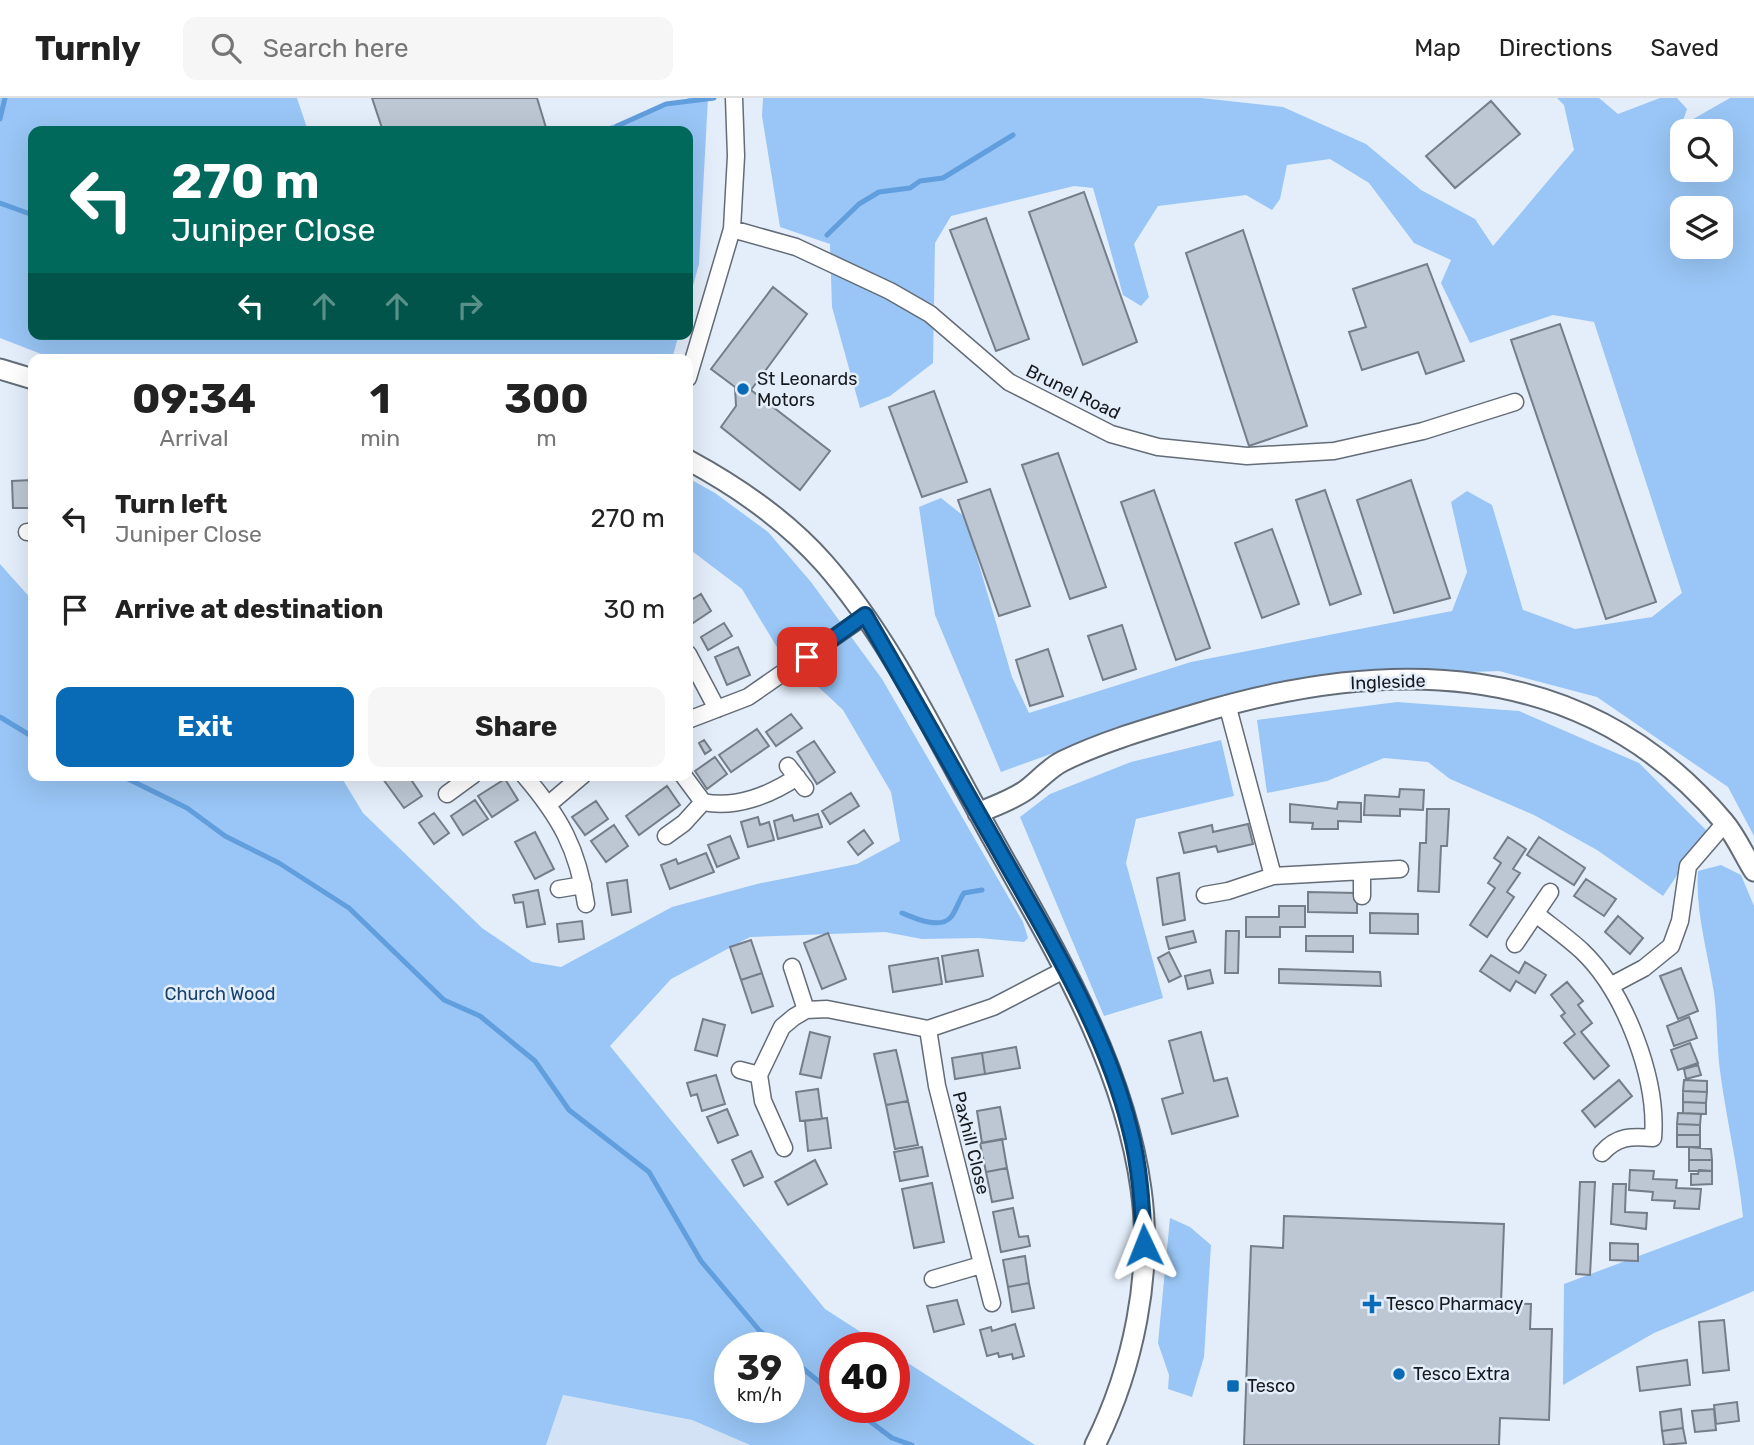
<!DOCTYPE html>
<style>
body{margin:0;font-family:Rubik,sans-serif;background:#f6f6f6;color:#222;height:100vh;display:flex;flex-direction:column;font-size:26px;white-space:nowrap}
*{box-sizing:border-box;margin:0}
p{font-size:23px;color:#767676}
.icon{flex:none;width:38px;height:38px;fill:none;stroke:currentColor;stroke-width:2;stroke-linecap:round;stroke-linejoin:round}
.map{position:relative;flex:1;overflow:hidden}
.drawer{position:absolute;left:28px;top:256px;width:665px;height:427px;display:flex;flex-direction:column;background:#fff;border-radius:14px;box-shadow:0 7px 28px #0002}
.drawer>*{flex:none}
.hud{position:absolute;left:28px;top:28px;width:665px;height:214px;border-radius:14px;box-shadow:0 7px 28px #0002;background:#00695c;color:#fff;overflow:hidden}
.controls{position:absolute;left:1670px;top:21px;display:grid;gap:14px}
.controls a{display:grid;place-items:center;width:63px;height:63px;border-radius:14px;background:#fff;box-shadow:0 7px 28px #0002;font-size:35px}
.speed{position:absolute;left:714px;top:1234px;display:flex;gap:14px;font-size:35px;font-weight:700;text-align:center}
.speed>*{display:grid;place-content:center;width:91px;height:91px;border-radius:50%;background:#fff;box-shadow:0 7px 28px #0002;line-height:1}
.speed small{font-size:18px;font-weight:400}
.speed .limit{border:10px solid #d22;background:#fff;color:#111}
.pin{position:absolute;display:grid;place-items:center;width:60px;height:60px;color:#fff;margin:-30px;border-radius:14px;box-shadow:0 4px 10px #0006}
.me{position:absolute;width:77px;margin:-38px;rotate:358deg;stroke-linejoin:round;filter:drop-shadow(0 0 5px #0008)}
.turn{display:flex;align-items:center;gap:24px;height:147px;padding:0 28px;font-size:32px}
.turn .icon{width:91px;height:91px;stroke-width:2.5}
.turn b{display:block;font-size:49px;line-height:60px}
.lanes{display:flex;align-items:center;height:66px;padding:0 28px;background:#0003;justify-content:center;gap:35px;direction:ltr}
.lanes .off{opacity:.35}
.eta{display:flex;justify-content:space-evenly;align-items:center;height:119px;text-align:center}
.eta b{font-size:42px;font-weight:700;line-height:49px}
.action{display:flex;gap:14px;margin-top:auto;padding:14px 28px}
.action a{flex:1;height:80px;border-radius:14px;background:#096ab6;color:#fff;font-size:28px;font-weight:700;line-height:80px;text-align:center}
.action a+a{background:#f6f6f6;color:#222}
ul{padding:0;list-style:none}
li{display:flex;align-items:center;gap:21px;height:91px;padding:0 28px}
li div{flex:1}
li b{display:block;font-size:26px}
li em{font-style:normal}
header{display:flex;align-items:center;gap:42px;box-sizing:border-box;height:98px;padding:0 35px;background:#fff;border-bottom:2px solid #e0e0e0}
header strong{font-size:33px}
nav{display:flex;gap:38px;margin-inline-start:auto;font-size:24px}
.search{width:490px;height:63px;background:#f6f6f6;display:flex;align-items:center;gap:18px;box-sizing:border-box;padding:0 24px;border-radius:14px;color:#767676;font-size:26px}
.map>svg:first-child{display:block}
.built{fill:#d3e3f5}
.green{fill:#99c6f6;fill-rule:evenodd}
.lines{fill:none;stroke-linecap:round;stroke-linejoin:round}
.stream{stroke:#619edd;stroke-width:5}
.building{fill:#bcc7d3;stroke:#747d88;stroke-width:2}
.minor-casing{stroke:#636c77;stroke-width:19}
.tertiary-casing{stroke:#636c77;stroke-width:23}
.minor{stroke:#fff;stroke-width:16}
.tertiary{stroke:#fff;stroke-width:19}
.route-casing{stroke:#064576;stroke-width:18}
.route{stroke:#096ab6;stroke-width:12}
.poi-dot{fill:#096ab6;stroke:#e3eefa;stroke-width:2.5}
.labels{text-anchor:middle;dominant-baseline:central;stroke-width:5;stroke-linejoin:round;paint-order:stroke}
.poi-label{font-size:18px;fill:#16191e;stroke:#e3eefa;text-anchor:start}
.street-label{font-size:18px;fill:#16191e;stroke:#e3eefa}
.park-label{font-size:18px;fill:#17426c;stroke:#e3eefa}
</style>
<header>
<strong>Turnly</strong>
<div class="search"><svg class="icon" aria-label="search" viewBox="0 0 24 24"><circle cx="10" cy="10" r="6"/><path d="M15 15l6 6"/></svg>Search here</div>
<nav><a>Map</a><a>Directions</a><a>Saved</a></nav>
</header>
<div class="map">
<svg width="1754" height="1347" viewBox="0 0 1754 1347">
<rect width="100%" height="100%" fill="#e3eefa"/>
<!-- built -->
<path class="built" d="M 562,1297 L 692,1322 L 750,1347 L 546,1347 Z"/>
<!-- green -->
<path class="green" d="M 0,0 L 297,0 L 308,33 L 33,33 L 33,236 L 679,236 L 672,261 L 49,259 L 0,240 Z
M 689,0 L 708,0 L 699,166 L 688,206 L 688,33 L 595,33 Z
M 763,0 L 1201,0 L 1283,9 L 1366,46 L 1421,92 L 1475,121 L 1493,148 L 1574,52 L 1564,7 L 1557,0 L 1599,0 L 1618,16 L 1660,0 L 1677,0 L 1687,11 L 1681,28 L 1730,0 L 1754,0 L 1754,738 L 1728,689 L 1597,599 L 1499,573 L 1310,580 L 1156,618 L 1001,674 L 935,517 L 919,409 L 941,400 L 965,419 L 1012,579 L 1029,615 L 1191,564 L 1452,513 L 1467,474 L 1451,404 L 1467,393 L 1492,407 L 1523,512 L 1575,531 L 1652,519 L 1682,495 L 1594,224 L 1553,217 L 1470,245 L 1441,185 L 1451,162 L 1414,145 L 1369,85 L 1330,61 L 1287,67 L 1280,101 L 1272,112 L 1246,97 L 1158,108 L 1134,146 L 1149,199 L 1141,208 L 1123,197 L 1093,90 L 1074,88 L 951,118 L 935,145 L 933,265 L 890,298 L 860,310 L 832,209 L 830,146 L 780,129 L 762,18 ZM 1682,33 L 1720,33 L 1720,72 L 1682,72 ZM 1682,110 L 1720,110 L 1720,149 L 1682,149 Z
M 688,380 L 715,395 L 768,434 L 811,484 L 882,581 L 1023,824 L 1028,840 L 1024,844 L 979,840 L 922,841 L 885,834 L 750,839 L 671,881 L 610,948 L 825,1211 L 884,1249 L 835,1250 L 835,1309 L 894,1309 L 894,1256 L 1035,1347 L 750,1347 L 692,1322 L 563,1297 L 546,1347 L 0,1347 L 0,466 L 33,503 L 33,677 L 340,677 L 363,715 L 482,830 L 532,864 L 561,869 L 672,809 L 757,786 L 857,766 L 900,743 L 891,694 L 843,612 L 778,551 L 742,491 L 688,450 ZM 730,1250 L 789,1250 L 789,1309 L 730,1309 Z
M 1397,604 L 1519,613 L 1639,665 L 1707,733 L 1663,798 L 1597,752 L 1534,717 L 1450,681 L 1428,664 L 1384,660 L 1327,683 L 1267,695 L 1257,622 Z
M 1221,642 L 1234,698 L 1136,721 L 1126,765 L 1163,900 L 1104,918 L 1020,719 L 1050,696 L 1131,664 Z
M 1721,767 L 1741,777 L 1754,808 L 1754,1193 L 1654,1235 L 1563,1287 L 1564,1186 L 1743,1119 C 1738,1067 1725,1016 1719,965 C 1717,941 1717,918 1714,895 C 1708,855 1695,813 1698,773 Z
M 1170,1120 L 1190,1129 L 1211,1147 L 1204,1259 L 1192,1299 L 1168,1291 L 1169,1277 L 1158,1245 Z"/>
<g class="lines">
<!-- stream -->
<path class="stream" d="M 0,21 L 5,0
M 614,33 L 617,28 L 666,6 L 714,0
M 0,105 L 33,117
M 827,137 L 859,106 L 879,94 L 910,90 L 920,83 L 943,80 L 1013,37
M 688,398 L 690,397
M 0,619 L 33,639
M 120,677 L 187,710 L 225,738 L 279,765 L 349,810 L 444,902 L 480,918 L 535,963 L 569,1012 L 649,1074 L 701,1163 L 759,1232 L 779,1250
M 204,678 L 205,677
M 902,815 C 914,820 940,832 951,819 C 956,813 959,802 964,795 L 982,792
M 789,1259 L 835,1297
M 851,1309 L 892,1340 L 912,1347"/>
</g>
<!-- building -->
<path class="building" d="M 372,0 L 537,0 L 547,33 L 383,33 Z
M 1491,3 L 1520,36 L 1455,90 L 1426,58 Z
M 1084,94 L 1137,244 L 1083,267 L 1029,114 Z
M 986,120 L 1029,241 L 996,253 L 950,132 Z
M 1243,132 L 1307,328 L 1249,348 L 1186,155 Z
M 1427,166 L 1464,263 L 1426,276 L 1418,254 L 1362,272 L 1349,234 L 1366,229 L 1353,191 Z
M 773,189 L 807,216 L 751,292 L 830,353 L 800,392 L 721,329 L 736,308 L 735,289 L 711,271 Z
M 1560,226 L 1656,504 L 1606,521 L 1511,242 Z
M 934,293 L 967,384 L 922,399 L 889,309 Z
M 1058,355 L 1106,489 L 1070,501 L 1022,367 Z
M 31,382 L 32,410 L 13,410 L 12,383 Z
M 1411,382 L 1450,500 L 1394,515 L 1357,402 Z
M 990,391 L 1030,508 L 999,518 L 958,402 Z
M 1154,392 L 1210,550 L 1176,562 L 1121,404 Z
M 1325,392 L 1361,496 L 1330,507 L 1296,402 Z
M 1272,431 L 1299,506 L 1262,520 L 1235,445 Z
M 701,496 L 711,513 L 690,527 L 688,504 Z
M 724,525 L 732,538 L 708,552 L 701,539 Z
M 1122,527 L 1136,571 L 1103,582 L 1088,538 Z
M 738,549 L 750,577 L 727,587 L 715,559 Z
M 1048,551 L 1063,598 L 1030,608 L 1016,562 Z
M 791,616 L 802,630 L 776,648 L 766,634 Z
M 757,631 L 769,648 L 731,674 L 719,657 Z
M 704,642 L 711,652 L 705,656 L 699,645 Z
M 814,643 L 835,674 L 817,686 L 797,654 Z
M 715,659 L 727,676 L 707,691 L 695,673 Z
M 388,677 L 408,677 L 422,698 L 404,710 L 383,681 Z
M 505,681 L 518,702 L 492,719 L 478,698 Z
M 667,688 L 680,707 L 639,737 L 626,718 Z
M 1400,691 L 1424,692 L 1423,712 L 1400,711 L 1400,718 L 1364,717 L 1365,697 L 1399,699 Z
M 851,695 L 859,708 L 830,726 L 822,713 Z
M 475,702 L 488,721 L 463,737 L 451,718 Z
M 596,703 L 608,721 L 585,737 L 572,719 Z
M 1338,704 L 1361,705 L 1361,724 L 1338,723 L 1338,731 L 1312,731 L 1313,725 L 1290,724 L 1290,706 L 1337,711 Z
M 1427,711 L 1449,711 L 1447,748 L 1441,748 L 1439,794 L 1418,793 L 1420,745 L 1426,745 Z
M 434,715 L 449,735 L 434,746 L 419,725 Z
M 818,716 L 822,729 L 778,741 L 774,723 L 792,717 L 794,723 Z
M 758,719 L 760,727 L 769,724 L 774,742 L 748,749 L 741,724 Z
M 1248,726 L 1253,746 L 1218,754 L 1216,748 L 1184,755 L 1179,735 L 1212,727 L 1213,734 Z
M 614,727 L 628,748 L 606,764 L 591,743 Z
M 864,732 L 873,745 L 858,757 L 848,744 Z
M 535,734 L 554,771 L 535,781 L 515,744 Z
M 730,738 L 739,760 L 717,769 L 708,747 Z
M 1508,739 L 1526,751 L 1513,771 L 1520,775 L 1507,794 L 1514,799 L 1487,839 L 1470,827 L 1495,790 L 1488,785 L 1501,765 L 1494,760 Z
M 1539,739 L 1585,770 L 1574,787 L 1527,757 Z
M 706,755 L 714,774 L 670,791 L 661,767 L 676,761 L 678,766 Z
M 1179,775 L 1185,822 L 1163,827 L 1157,780 Z
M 1586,781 L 1616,801 L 1604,818 L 1574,798 Z
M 627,782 L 631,814 L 612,817 L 607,785 Z
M 538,792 L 545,826 L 527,829 L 523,804 L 515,805 L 513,797 Z
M 1308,794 L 1357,795 L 1357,815 L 1308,814 Z
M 1279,808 L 1305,808 L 1305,829 L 1280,829 L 1280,839 L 1246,839 L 1246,819 L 1279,819 Z
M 1370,815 L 1418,816 L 1418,836 L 1370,835 Z
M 1618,818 L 1643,840 L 1630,856 L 1605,834 Z
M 582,823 L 584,841 L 559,844 L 557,826 Z
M 1193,833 L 1196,844 L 1169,851 L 1166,839 Z
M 1226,833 L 1239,833 L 1238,875 L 1225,875 Z
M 828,835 L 846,881 L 822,891 L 804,845 Z
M 1306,838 L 1353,838 L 1353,854 L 1306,853 Z
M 751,842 L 762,875 L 741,882 L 730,849 Z
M 978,852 L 983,878 L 946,884 L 942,858 Z
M 1169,854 L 1181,878 L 1169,884 L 1158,860 Z
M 1491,857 L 1519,875 L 1525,864 L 1546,877 L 1535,895 L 1516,883 L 1510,893 L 1480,873 Z
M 938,860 L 942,886 L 893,894 L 889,868 Z
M 1681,870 L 1698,913 L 1678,921 L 1660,878 Z
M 1279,871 L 1380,874 L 1381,888 L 1279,885 Z
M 1210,872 L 1213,885 L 1188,891 L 1185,878 Z
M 762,875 L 773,908 L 752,915 L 741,882 Z
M 1567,884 L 1583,903 L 1578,907 L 1592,925 L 1581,934 L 1609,968 L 1594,981 L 1564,945 L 1575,936 L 1561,918 L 1565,915 L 1551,897 Z
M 1689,919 L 1697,940 L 1674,948 L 1667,928 Z
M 703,921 L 725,927 L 717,958 L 695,952 Z
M 810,934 L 830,939 L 821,980 L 800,976 Z
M 1201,934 L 1214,983 L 1227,980 L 1238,1018 L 1172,1036 L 1162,1001 L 1183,995 L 1169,943 Z
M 1690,945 L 1698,965 L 1678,972 L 1671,952 Z
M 1016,949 L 1020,970 L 985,976 L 982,955 Z
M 896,952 L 908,1003 L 886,1007 L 874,956 Z
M 982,955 L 985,976 L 955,981 L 952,960 Z
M 1698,967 L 1701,977 L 1686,981 L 1684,971 Z
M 716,977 L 725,1006 L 702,1013 L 697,996 L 691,998 L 687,985 Z
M 1619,982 L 1632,998 L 1595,1029 L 1582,1013 Z
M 1684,982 L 1707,983 L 1707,994 L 1683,993 Z
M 818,991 L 822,1021 L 800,1023 L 796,994 Z
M 1683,993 L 1707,994 L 1706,1005 L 1683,1004 Z
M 908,1003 L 918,1047 L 895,1051 L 886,1007 Z
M 1683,1004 L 1706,1005 L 1706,1016 L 1683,1015 Z
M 1000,1009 L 1006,1041 L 982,1045 L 977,1013 Z
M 727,1011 L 738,1037 L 718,1045 L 707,1019 Z
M 1678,1015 L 1701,1016 L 1700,1027 L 1677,1026 Z
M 827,1020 L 831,1050 L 808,1053 L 805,1023 Z
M 1677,1026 L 1700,1027 L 1700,1037 L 1677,1037 Z
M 1677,1037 L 1700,1037 L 1700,1049 L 1677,1049 Z
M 1002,1041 L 1007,1070 L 986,1074 L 980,1045 Z
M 922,1049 L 928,1078 L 900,1083 L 894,1054 Z
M 1689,1049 L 1711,1051 L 1712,1062 L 1689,1062 Z
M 751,1053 L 763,1079 L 744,1088 L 732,1062 Z
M 815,1062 L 827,1086 L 788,1107 L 775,1084 Z
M 1689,1062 L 1712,1062 L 1712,1073 L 1689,1073 Z
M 1007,1070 L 1013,1100 L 992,1104 L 986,1074 Z
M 1630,1072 L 1654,1073 L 1653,1081 L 1677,1082 L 1676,1090 L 1701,1091 L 1699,1111 L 1674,1110 L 1675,1103 L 1652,1102 L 1653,1094 L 1629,1092 Z
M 1699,1072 L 1712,1073 L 1712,1086 L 1691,1087 L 1691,1076 L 1698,1076 Z
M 1580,1084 L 1595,1084 L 1590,1177 L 1576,1176 Z
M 932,1085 L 944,1144 L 914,1150 L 902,1091 Z
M 1613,1086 L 1626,1086 L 1625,1114 L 1647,1115 L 1646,1131 L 1611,1126 Z
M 1013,1110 L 1019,1139 L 1028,1138 L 1030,1148 L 1001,1154 L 993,1114 Z
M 1284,1118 L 1504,1126 L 1501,1205 L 1531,1206 L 1530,1231 L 1552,1231 L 1549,1322 L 1500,1320 L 1499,1347 L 1244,1347 L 1251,1148 L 1283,1150 Z
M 1610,1145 L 1638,1146 L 1638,1163 L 1610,1162 Z
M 1025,1158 L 1029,1185 L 1008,1189 L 1003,1162 Z
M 1029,1185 L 1034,1210 L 1012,1214 L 1008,1189 Z
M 957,1202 L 964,1226 L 934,1234 L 927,1208 Z
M 1724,1222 L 1729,1272 L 1703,1275 L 1699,1224 Z
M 1015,1226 L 1024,1258 L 1013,1261 L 1012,1256 L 999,1259 L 998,1255 L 987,1258 L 980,1232 L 991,1229 L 992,1233 Z
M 1687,1262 L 1690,1287 L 1640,1293 L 1637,1269 Z
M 1737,1304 L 1739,1323 L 1716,1326 L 1714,1307 Z
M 1681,1311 L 1683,1330 L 1662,1333 L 1660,1314 Z
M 1714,1311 L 1716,1332 L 1695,1334 L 1692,1313 Z
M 1683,1330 L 1686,1345 L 1664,1347 L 1662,1333 Z"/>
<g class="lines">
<defs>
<path id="minor" d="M 732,131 L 796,149 L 890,193 L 930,216 L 1009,284 L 1111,336 L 1158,349 L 1247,358 L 1334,353 L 1423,333 L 1515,304
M 688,280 L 732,131 L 736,58 L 734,0
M 27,434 L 33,434
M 688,556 L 717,611
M 1227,606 L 1273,778
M 688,622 L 748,599 L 865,518
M 788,668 L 805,690
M 524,677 C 560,719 578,751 586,806
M 683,677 L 703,704 C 735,711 770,697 797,679
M 447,696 L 473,677
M 549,706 L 583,677
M 666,738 L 684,725 L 703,704
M 559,791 L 583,787
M 1205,797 L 1228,793 L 1273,778 L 1400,771
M 1362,798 L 1362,774
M 1536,816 C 1551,828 1568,840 1582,853 C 1625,894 1658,981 1653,1040 C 1631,1038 1617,1038 1602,1055
M 1515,846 L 1550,794
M 792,869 L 806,912
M 1610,888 L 1644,870 L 1671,848 L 1680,823 L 1688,768 L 1725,725
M 928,931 L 937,988 L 992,1205
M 740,972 L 759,977
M 784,1050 L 763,1003 L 759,977 L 782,929 L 794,919 L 806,912 L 827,911 L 928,931 L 993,909 L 1064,872
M 933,1181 L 981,1167"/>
<path id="tertiary" d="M 0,271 L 33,281
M 688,362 C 738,389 786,422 824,465 C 888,538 931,629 978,714 C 1043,834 1122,953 1141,1091 C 1153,1176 1133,1271 1095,1347
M 978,715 C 994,708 1012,702 1026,692 C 1038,683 1050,669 1063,663 C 1104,643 1150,630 1193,617 C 1385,558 1585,558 1724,724 C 1736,738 1744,757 1754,773"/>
</defs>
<!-- minor casing -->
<use href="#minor" class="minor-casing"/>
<!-- tertiary casing -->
<use href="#tertiary" class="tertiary-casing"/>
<!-- minor -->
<use href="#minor" class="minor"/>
<!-- tertiary -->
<use href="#tertiary" class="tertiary"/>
</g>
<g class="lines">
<defs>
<path id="route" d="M 807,559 L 865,517 C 909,592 951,668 994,743 C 1045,834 1105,929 1130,1031 C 1140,1069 1142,1107 1144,1147"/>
</defs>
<!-- route casing -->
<use href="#route" class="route-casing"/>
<!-- route -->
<use href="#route" class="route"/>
</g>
<!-- markers -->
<g class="poi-dot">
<circle cx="743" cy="291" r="7"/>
<path d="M1368.5 1195.5h7v7h7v7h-7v7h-7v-7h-7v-7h7z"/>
<circle cx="1399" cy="1276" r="7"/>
<rect x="1226" y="1281" width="14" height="14" rx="3.5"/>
</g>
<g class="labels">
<!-- poi labels -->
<g class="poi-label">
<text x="757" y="281">St Leonards<tspan x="757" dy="21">Motors</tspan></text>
<text x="1386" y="1206">Tesco Pharmacy</text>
<text x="1413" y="1276">Tesco Extra</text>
<text x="1247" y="1288">Tesco</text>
</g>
<!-- street labels -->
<g class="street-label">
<text transform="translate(1073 294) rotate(26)">Brunel Road</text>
<text transform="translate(1388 584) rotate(-2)">Ingleside</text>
<text transform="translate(971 1045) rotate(76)">Paxhill Close</text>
</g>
<!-- park labels -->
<g class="park-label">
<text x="220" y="896">Church Wood</text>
</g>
</g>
</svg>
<div class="controls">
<a><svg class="icon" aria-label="search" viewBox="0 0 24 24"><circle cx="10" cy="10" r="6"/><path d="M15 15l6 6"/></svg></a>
<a><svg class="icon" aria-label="layers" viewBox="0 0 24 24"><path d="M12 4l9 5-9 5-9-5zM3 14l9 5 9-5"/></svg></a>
</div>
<div class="speed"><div>39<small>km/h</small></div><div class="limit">40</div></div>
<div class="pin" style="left:807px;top:559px;background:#d93025"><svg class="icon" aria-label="arrive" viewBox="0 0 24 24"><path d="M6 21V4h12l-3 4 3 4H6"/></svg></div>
<svg class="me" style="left:1144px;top:1147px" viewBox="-20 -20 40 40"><path d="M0-17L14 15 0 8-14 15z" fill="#096ab6" stroke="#fff" stroke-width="4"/></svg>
<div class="hud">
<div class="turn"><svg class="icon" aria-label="left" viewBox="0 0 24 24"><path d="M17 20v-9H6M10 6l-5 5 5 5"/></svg><div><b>270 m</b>Juniper Close</div></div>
<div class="lanes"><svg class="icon" aria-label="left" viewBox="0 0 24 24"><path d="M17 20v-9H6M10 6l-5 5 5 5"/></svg><svg class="icon off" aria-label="ahead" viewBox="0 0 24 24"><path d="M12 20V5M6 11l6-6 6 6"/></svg><svg class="icon off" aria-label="ahead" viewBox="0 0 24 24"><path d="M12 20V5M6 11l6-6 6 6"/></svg><svg class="icon off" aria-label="right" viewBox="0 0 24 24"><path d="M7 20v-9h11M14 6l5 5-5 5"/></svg></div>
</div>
<section class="drawer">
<div class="eta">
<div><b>09:34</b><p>Arrival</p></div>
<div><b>1</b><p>min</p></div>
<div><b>300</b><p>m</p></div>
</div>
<ul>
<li><svg class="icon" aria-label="left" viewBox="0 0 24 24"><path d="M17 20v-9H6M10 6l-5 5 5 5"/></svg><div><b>Turn left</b><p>Juniper Close</p></div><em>270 m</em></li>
<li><svg class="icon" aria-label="arrive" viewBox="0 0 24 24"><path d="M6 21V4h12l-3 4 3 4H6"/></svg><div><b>Arrive at destination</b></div><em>30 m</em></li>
</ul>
<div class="action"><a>Exit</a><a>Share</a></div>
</section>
</div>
